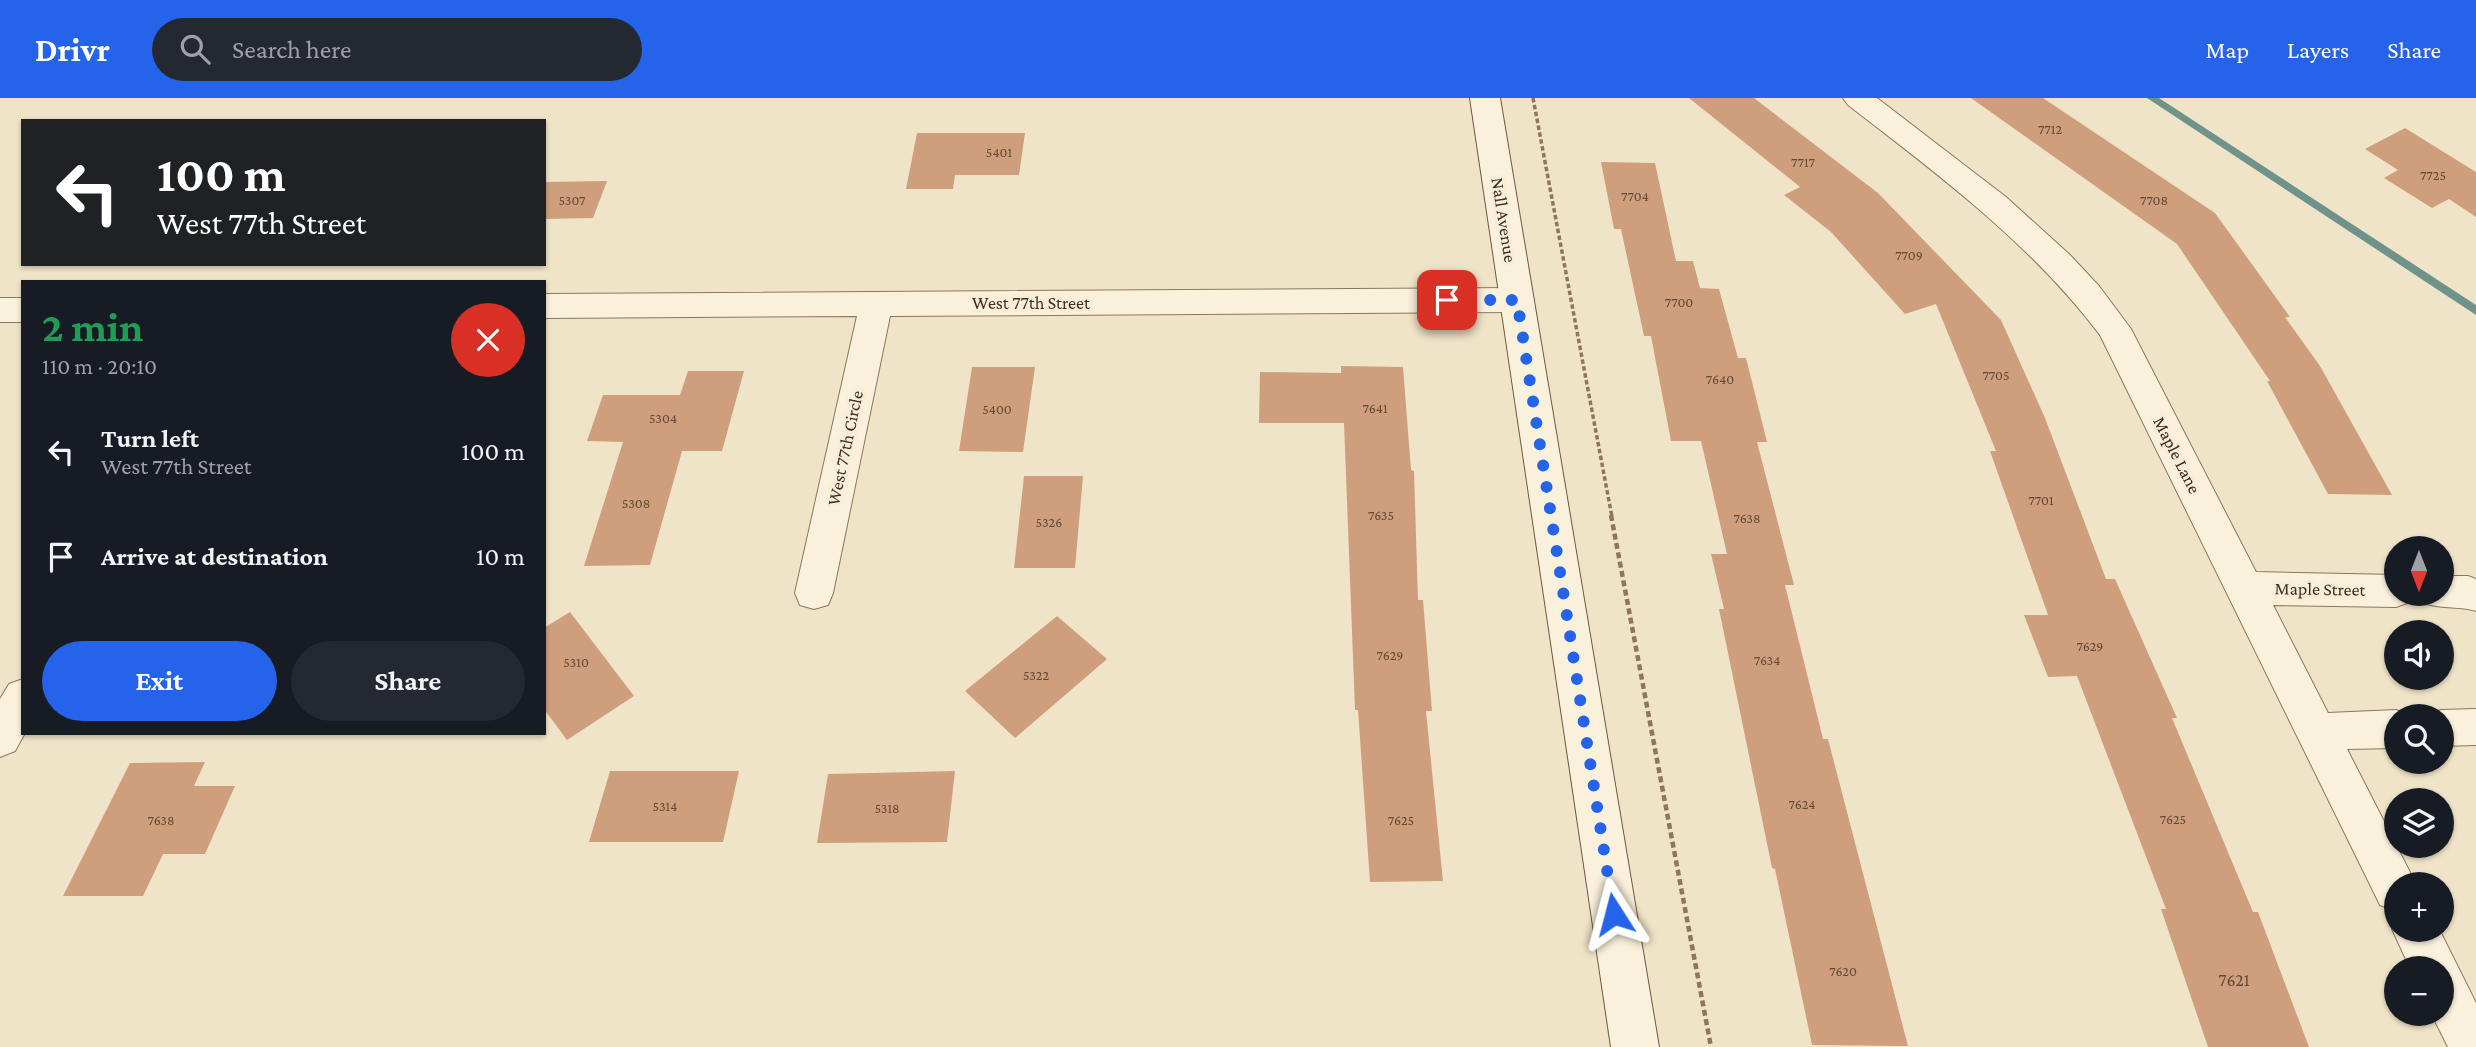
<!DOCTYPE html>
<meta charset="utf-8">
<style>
body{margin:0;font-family:"Crimson Pro",serif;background:#242831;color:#f1f3f6;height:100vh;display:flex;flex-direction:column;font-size:26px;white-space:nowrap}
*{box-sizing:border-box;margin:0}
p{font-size:23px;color:#9ea1a6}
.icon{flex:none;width:38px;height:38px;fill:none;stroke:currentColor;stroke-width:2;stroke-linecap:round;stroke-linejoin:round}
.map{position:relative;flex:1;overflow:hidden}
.sheet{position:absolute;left:21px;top:182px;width:525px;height:455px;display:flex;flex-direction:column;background:#171b24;border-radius:0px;box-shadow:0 2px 5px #0004}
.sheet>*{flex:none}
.hud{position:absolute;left:21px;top:21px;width:525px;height:147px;border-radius:0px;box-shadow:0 2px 5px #0004;background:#202124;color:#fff;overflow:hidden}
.needle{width:46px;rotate:180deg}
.controls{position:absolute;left:2384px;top:438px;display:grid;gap:14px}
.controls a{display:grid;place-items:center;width:70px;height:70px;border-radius:50%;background:#171b24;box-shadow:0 2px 5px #0004;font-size:35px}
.pin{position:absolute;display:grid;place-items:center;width:60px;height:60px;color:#fff;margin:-30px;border-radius:14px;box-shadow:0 4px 10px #0006}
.me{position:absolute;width:77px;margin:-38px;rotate:351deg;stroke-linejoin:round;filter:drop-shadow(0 0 5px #0008)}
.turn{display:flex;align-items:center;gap:24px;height:147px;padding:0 21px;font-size:32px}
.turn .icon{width:91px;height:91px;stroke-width:2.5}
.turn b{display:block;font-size:49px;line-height:60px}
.round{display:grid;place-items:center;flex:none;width:74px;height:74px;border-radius:37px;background:#242831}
.headline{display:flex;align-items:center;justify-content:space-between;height:119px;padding:0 21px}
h1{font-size:42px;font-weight:700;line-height:52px;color:#1e9e55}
.cta{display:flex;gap:14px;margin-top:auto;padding:14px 21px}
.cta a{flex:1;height:80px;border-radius:42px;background:#2563eb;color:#fff;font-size:28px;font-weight:700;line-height:80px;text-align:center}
.cta a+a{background:#242831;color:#f1f3f6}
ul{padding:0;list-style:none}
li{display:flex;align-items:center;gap:21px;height:105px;padding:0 21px}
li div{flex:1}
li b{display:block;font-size:26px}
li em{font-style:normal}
header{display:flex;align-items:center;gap:42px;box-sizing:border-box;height:98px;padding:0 35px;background:#2563eb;color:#fff}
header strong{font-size:33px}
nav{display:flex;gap:38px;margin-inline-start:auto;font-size:24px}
.search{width:490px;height:63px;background:#242831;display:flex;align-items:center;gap:18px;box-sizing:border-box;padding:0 24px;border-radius:38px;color:#9ea1a6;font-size:26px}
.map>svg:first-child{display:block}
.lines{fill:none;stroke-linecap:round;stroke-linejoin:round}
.stream{fill:#6f938a;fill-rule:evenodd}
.building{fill:#cf9f7d}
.street-casing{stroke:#8d765c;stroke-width:2}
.secondary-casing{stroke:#6f573f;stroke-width:2}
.path-far1{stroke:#8d765c;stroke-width:3.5;stroke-dasharray:4.5 2.5;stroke-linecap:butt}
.path{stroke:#8d765c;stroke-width:4.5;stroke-dasharray:6 3.5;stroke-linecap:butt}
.street{fill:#faf1dc;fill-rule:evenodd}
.secondary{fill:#faf1dc;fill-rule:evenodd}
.route{stroke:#2563eb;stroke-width:12;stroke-dasharray:0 21.6}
.labels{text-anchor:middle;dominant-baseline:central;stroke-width:7;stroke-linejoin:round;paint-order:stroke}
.number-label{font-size:14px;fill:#624a37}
.street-label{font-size:18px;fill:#3d2e20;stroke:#f7eed8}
.near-number-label{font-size:18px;fill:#624a37}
</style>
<header>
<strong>Drivr</strong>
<div class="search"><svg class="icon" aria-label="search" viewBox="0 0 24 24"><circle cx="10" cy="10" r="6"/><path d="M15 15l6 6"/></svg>Search here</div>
<nav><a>Map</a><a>Layers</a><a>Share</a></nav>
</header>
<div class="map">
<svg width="2476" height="949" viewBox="0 0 2476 949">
<rect width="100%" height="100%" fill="#f0e4c8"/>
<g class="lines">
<!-- stream -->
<path class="stream" d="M 2147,0 L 2159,0 L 2476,207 L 2476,217 Z"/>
</g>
<!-- building -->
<path class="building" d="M 1689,0 L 1754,0 L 1878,95 L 2001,222 L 2045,320 L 2106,481 L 2115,481 L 2177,620 L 2172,620 L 2253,814 L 2258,814 L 2309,949 L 2208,949 L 2161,811 L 2166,811 L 2077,578 L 2048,579 L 2024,517 L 2048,517 L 1990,353 L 1996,353 L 1936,206 L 1905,216 L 1831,134 L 1784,97 L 1800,89 Z
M 1971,0 L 2043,0 L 2215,115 L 2290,219 L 2285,219 L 2320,268 L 2392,397 L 2328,396 L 2267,283 L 2270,283 L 2177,146 Z
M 2405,30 L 2476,74 L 2476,119 L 2449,101 L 2432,110 L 2384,80 L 2398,72 L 2365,51 Z
M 917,35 L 1025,35 L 1019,77 L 955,77 L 953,91 L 906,91 Z
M 1601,64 L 1655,65 L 1676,163 L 1693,163 L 1700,190 L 1719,191 L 1738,260 L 1746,260 L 1767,344 L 1757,344 L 1794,487 L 1785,487 L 1823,641 L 1828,641 L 1908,948 L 1812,947 L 1775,771 L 1772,770 L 1719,511 L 1724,511 L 1711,456 L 1727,456 L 1701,343 L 1671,343 L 1651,238 L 1644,238 L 1621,131 L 1614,131 Z
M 607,83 L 593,120 L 544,121 L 544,84 Z
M 1341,268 L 1403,269 L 1411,372 L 1414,373 L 1418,502 L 1423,502 L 1432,613 L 1426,613 L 1443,783 L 1370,784 L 1358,612 L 1355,612 L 1344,325 L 1259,325 L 1260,274 L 1341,275 Z
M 972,269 L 1035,269 L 1023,354 L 959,353 Z
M 688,273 L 744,273 L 722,353 L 682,353 L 650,467 L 584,468 L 623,344 L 587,343 L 603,297 L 680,297 Z
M 1024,378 L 1083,378 L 1075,470 L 1014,470 Z
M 570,514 L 634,598 L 567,642 L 544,611 L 544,530 Z
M 1057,518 L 1107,561 L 1015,640 L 965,593 Z
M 205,664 L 194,688 L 235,688 L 205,756 L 163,756 L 143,798 L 63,798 L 130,665 Z
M 610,673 L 739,673 L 723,744 L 589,744 Z
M 955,673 L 947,744 L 817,745 L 828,676 Z"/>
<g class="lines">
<defs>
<path id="street" d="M 1843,0 L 1877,0 L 2006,99 L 2070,157 L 2099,188 L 2131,231 L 2256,474 L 2396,477 L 2396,495 L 2414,495 L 2410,504 L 2396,509 L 2273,507 L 2328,615 L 2396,612 L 2410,618 L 2396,618 L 2396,650 L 2347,651 L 2416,786 L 2396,786 L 2396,813 L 2380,807 L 2100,237 C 2030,145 1939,77 1848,7 Z
M 1517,190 L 1529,194 L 1534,202 L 1529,210 L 1517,214 L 890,218 L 833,495 L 828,507 L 814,511 L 800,507 L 795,495 L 857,218 L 544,220 L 544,196 Z
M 0,200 L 23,200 L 23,224 L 0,224 Z
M 2441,478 L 2468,478 L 2476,481 L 2476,513 C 2460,508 2444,511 2427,506 L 2422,495 L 2441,495 Z
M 23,581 L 25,635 L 15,653 L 0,659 L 0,601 L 9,586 Z
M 2476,611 L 2476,647 L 2441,648 L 2441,618 L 2426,617 L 2441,612 Z
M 2396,823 L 2396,831 L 2439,831 L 2476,905 L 2476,949 L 2448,949 L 2431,915 L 2441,915 L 2441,870 L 2410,870 L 2392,831 Z"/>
<path id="secondary" d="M 1470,0 L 1500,0 L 1659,949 L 1611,949 Z"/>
</defs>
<!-- street casing -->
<use href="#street" class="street-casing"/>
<!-- secondary casing -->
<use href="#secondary" class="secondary-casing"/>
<!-- path-far1 -->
<path class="path-far1" d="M 1533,0 L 1612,419"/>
<!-- path -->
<path class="path" d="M 1611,417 L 1711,949"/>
<!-- street -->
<use href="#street" class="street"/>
<!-- secondary -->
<use href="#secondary" class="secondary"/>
</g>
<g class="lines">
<!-- route -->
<path class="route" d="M 1447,202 L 1517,202 L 1614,816"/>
</g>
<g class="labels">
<!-- number labels -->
<g class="number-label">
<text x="2050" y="31">7712</text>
<text x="999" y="54">5401</text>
<text x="1803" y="64">7717</text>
<text x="2433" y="77">7725</text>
<text x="1635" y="98">7704</text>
<text x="572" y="102">5307</text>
<text x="2154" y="102">7708</text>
<text x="1909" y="157">7709</text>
<text x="1679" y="204">7700</text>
<text x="1996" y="277">7705</text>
<text x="1720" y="281">7640</text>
<text x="1375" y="310">7641</text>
<text x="997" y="311">5400</text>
<text x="663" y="320">5304</text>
<text x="2041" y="402">7701</text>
<text x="636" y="405">5308</text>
<text x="1381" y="417">7635</text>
<text x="1747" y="420">7638</text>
<text x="1049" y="424">5326</text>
<text x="2090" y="548">7629</text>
<text x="1390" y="557">7629</text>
<text x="1767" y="562">7634</text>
<text x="576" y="564">5310</text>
<text x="1036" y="577">5322</text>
<text x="1802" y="706">7624</text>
<text x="665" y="708">5314</text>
<text x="887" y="710">5318</text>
<text x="2173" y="721">7625</text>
<text x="161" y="722">7638</text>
<text x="1401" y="722">7625</text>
<text x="1843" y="873">7620</text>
</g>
<!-- street labels -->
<g class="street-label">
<text transform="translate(1504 122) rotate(81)">Nall Avenue</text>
<text x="1031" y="205">West 77th Street</text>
<text transform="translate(845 350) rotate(-78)">West 77th Circle</text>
<text transform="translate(2177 357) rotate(63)">Maple Lane</text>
<text transform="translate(2320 491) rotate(1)">Maple Street</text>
</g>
<!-- near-number labels -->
<g class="near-number-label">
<text x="2234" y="882">7621</text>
</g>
</g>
</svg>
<div class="controls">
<a><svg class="needle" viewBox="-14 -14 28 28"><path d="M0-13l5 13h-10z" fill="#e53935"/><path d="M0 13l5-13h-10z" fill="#9ea1a6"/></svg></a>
<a><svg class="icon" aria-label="sound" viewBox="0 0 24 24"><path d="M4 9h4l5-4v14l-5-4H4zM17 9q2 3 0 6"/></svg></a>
<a><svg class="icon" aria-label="search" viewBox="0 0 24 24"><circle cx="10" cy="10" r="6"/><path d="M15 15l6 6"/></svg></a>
<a><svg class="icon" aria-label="layers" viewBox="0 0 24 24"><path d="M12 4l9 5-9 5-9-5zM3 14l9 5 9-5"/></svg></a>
<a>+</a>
<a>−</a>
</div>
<div class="pin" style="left:1447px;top:202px;background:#d93025"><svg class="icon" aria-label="arrive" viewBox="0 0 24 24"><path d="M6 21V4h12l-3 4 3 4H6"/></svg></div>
<svg class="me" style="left:1614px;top:816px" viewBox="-20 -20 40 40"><path d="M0-17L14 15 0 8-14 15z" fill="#2563eb" stroke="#fff" stroke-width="4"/></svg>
<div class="hud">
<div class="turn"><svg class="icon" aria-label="left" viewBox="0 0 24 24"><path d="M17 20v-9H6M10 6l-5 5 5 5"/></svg><div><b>100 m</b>West 77th Street</div></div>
</div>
<section class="sheet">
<div class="headline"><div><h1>2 min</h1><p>110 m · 20:10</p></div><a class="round" style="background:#d93025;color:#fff"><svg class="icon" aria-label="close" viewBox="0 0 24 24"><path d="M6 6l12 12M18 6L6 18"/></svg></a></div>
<ul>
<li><svg class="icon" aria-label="left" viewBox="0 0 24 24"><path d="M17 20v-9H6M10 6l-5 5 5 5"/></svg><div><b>Turn left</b><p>West 77th Street</p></div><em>100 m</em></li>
<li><svg class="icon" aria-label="arrive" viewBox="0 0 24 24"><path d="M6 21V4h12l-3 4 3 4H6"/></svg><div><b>Arrive at destination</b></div><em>10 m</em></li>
</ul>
<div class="cta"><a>Exit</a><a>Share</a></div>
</section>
</div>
